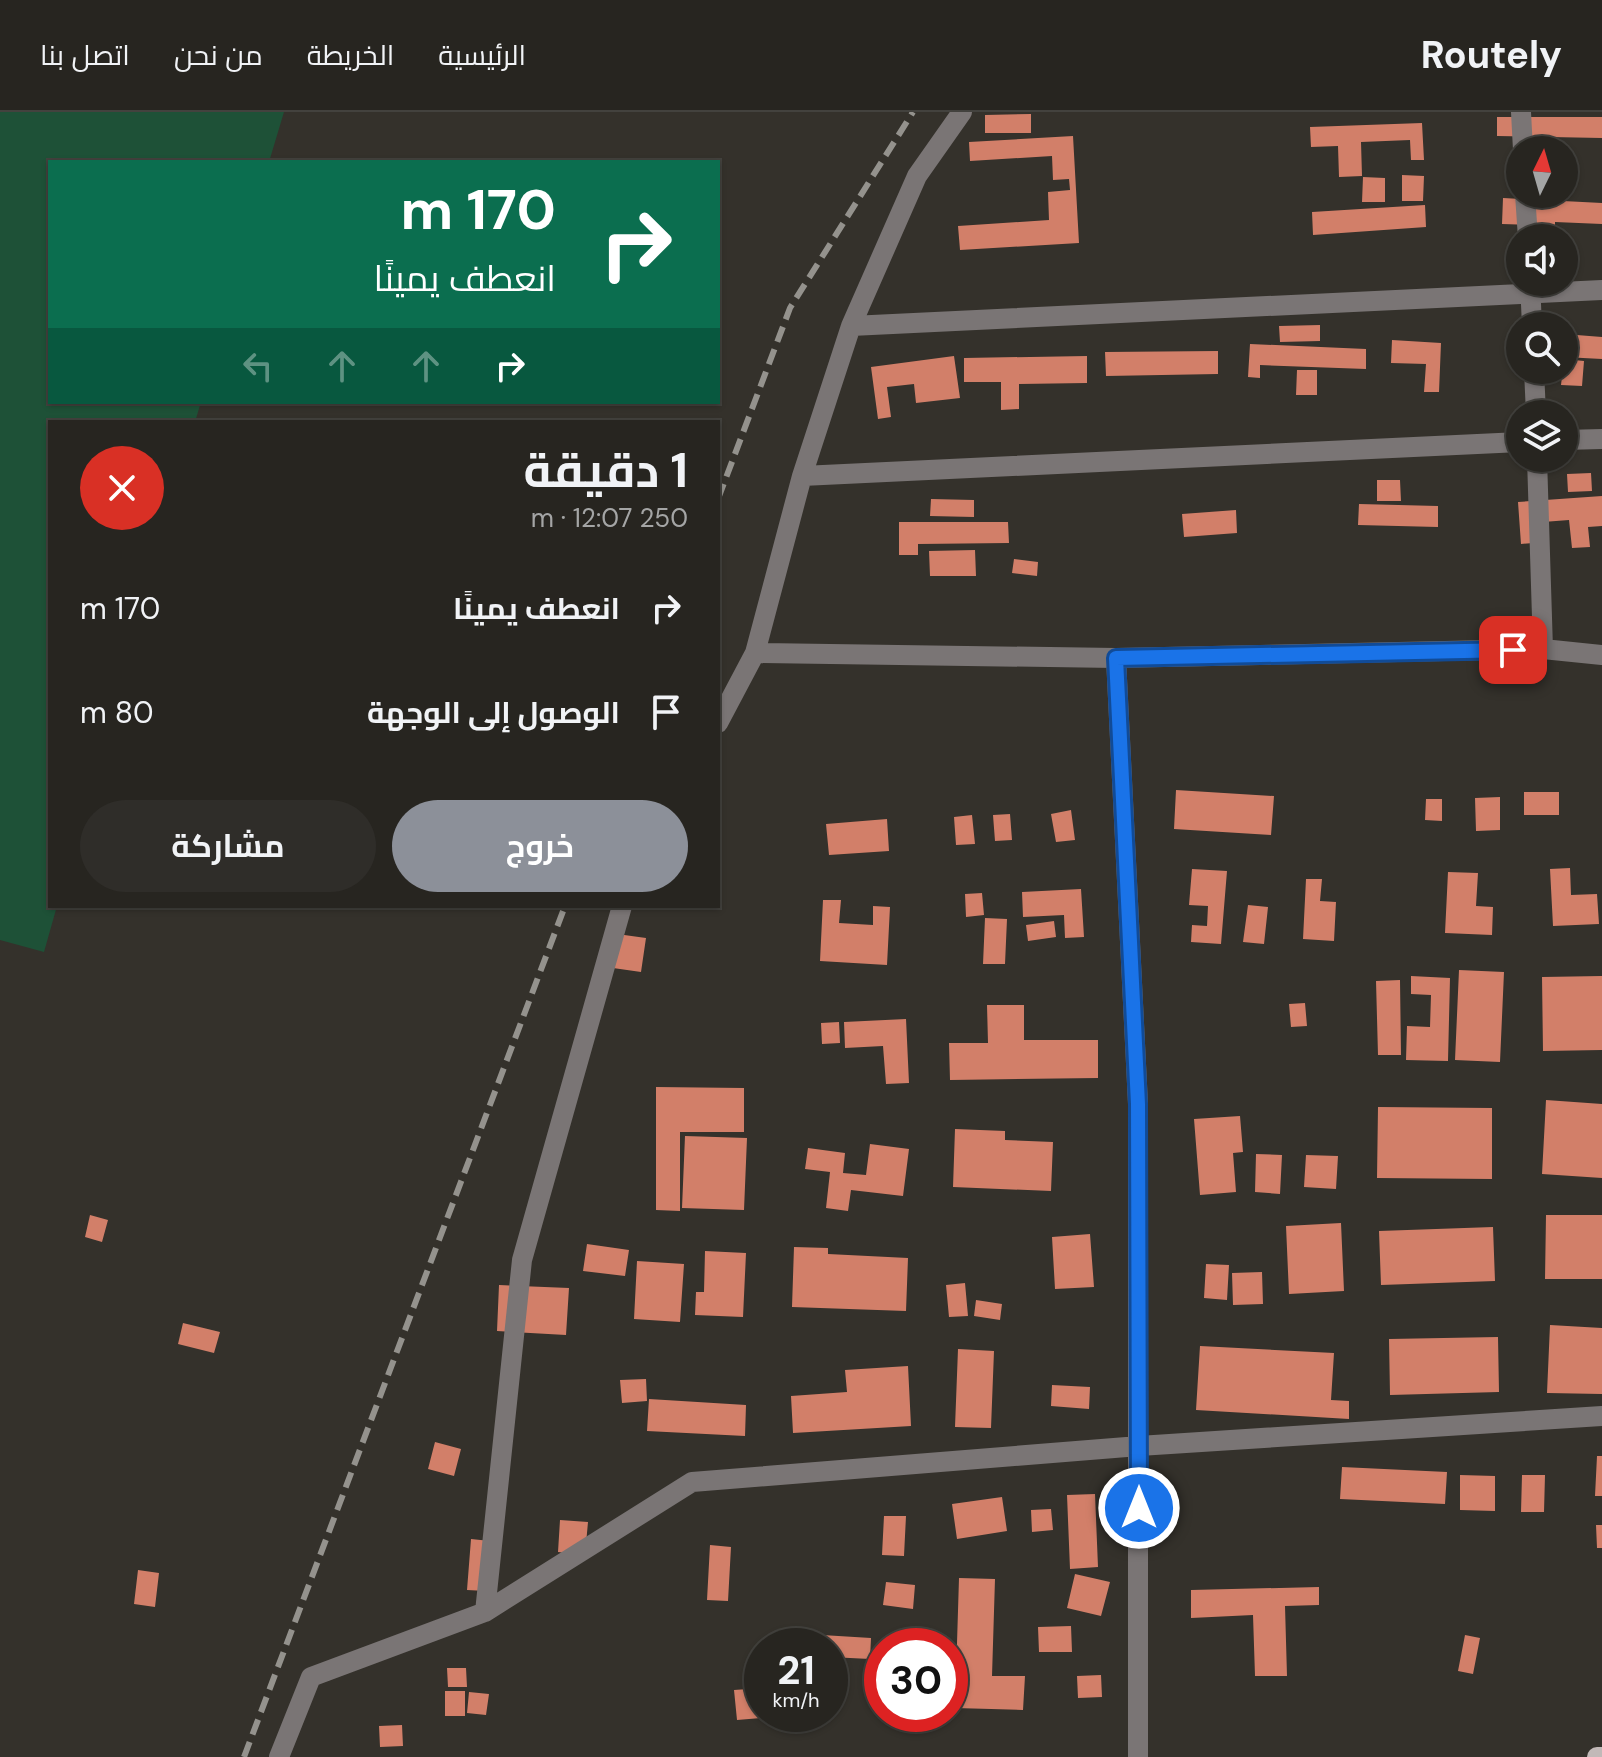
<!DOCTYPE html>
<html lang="ar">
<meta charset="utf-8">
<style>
body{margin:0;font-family:"DM Sans",Cairo,sans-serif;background:#2f2d29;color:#f1f3f6;direction:rtl;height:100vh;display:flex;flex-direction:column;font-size:30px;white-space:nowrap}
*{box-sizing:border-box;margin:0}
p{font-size:26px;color:#a4a5a5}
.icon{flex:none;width:44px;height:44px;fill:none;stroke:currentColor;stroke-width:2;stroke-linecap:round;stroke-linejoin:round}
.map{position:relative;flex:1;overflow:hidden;direction:ltr}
.sheet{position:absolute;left:48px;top:308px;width:672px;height:488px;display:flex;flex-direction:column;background:#272520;border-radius:0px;box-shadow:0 2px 6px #0004,0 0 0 2px #43423e;direction:rtl}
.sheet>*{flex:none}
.hud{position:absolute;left:48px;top:48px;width:672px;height:244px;border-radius:0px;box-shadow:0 2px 6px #0004,0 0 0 2px #43423e;direction:rtl;background:#0b6e4f;color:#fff;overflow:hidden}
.needle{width:52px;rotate:5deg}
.buttons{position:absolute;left:1506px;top:24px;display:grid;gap:16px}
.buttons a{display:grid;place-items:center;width:72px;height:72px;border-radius:50%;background:#272520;box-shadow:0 2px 6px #0004,0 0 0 2px #43423e;font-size:40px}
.speed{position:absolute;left:744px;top:1516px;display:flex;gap:16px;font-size:40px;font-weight:700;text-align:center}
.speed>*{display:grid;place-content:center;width:104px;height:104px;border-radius:50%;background:#272520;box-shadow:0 2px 6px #0004,0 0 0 2px #43423e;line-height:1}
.speed small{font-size:20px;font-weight:400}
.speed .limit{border:12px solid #d22;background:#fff;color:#111}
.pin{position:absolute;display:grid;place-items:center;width:68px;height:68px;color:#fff;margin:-34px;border-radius:16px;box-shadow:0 4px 12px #0006}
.me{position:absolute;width:88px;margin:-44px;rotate:0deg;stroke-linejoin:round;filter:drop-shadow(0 0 6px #0008)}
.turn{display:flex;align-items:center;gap:28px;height:168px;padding:0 32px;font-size:36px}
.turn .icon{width:104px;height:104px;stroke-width:2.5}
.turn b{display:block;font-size:56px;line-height:68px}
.lanes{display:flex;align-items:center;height:76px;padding:0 32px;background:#0003;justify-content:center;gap:40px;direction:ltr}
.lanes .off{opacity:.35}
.round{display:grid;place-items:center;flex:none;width:84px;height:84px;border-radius:42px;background:#2f2d29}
.headline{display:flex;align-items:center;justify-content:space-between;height:136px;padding:0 32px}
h1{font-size:48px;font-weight:700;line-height:60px}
.primary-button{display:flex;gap:16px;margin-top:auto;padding:16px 32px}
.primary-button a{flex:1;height:92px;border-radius:48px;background:#8c9099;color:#fff;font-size:32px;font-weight:700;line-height:92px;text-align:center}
.primary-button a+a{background:#2f2d29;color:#f1f3f6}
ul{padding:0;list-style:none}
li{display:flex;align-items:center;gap:24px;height:104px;padding:0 32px}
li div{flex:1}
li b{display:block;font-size:30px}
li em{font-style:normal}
header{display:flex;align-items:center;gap:48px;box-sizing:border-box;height:112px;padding:0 40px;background:#272520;border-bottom:2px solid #43423e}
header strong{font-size:38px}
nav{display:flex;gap:44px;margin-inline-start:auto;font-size:28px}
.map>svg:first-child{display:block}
.green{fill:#1e5137}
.building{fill:#d27f69}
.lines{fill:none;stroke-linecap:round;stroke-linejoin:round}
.minor{stroke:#7a7575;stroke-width:20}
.major{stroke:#c2b9b8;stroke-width:20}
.rail{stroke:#94928d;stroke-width:6;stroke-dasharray:16 8;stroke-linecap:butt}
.route-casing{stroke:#114b97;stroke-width:20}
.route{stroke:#1a73e8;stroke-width:14}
</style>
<header>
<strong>Routely</strong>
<nav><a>الرئيسية</a><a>الخريطة</a><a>من نحن</a><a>اتصل بنا</a></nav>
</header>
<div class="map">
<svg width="1602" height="1645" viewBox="0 0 1602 1645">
<rect width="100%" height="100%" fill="#34312b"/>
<!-- green -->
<path class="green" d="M 0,0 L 284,0 L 269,50 L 50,50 L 50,290 L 201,290 L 195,310 L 50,310 L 50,794 L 57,794 L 44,840 L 0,828 Z"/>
<!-- building -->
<path class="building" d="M 1031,2 L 1031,21 L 985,21 L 985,3 Z
M 1497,5 L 1602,5 L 1602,26 L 1497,24 Z
M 1422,11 L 1424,48 L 1411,48 L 1410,28 L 1361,30 L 1362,64 L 1339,65 L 1338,34 L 1311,35 L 1310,15 Z
M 1073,24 L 1079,131 L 960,138 L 958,114 L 1049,108 L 1048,80 L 1070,78 L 1069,67 L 1053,68 L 1052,44 L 970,49 L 969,30 Z
M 1402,63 L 1424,64 L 1423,89 L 1402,89 Z
M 1363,65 L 1385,66 L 1385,90 L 1362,90 Z
M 1503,86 L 1602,91 L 1602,112 L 1555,110 L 1555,126 L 1535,126 L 1535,113 L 1502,112 Z
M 1425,93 L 1426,115 L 1313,123 L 1312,100 Z
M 1320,213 L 1320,229 L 1280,230 L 1279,214 Z
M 1511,219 L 1520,220 L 1520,242 L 1509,241 Z
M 1564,222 L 1602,225 L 1602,247 L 1564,245 Z
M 1392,228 L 1441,231 L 1439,280 L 1424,280 L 1426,252 L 1391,251 Z
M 1250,232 L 1366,237 L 1366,257 L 1260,253 L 1260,266 L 1248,265 Z
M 1218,239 L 1218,262 L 1106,264 L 1105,240 Z
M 954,244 L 960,286 L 916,291 L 914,272 L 887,275 L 891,305 L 878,307 L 871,255 Z
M 1087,244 L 1087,271 L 1019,272 L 1019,297 L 1001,298 L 1001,270 L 964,270 L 964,246 Z
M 1564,247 L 1584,249 L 1582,274 L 1561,273 Z
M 1297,258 L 1317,258 L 1317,283 L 1296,283 Z
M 1591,361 L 1592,379 L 1568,380 L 1567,362 Z
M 1377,368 L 1400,368 L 1401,389 L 1377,389 Z
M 1602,384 L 1602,414 L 1588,415 L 1590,435 L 1572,436 L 1569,408 L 1543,410 L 1545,430 L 1521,432 L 1518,390 Z
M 931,387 L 974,388 L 974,405 L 930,404 Z
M 1359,392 L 1438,394 L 1438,415 L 1358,413 Z
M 1236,398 L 1237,421 L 1184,425 L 1182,402 Z
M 899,410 L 1008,410 L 1009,431 L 918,432 L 918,443 L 899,443 Z
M 975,438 L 976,464 L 930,464 L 929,439 Z
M 1014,447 L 1038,450 L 1037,464 L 1012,461 Z
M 1176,678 L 1274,684 L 1271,723 L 1174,717 Z
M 1524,680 L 1559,680 L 1559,703 L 1524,703 Z
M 1500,685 L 1500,718 L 1476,719 L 1475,686 Z
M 1426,687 L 1442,687 L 1442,709 L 1425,708 Z
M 1071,698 L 1075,728 L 1056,730 L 1051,702 Z
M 1010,702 L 1012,728 L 995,729 L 993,703 Z
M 972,703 L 975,732 L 956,733 L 954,705 Z
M 887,707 L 889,739 L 829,743 L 826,712 Z
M 1570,756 L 1571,783 L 1597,782 L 1599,812 L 1553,814 L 1550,757 Z
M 1192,757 L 1227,759 L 1221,832 L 1191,830 L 1192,813 L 1207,814 L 1208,794 L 1189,793 Z
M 1448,760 L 1478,761 L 1476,794 L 1493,795 L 1492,823 L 1445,821 Z
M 1306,767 L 1322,767 L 1320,789 L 1336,790 L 1334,829 L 1303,827 Z
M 1081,777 L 1084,825 L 1065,826 L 1064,803 L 1023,805 L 1022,780 Z
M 982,781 L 984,803 L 966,805 L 965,782 Z
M 823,788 L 841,788 L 839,811 L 873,813 L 873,794 L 890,795 L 887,853 L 820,849 Z
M 1248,793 L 1268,795 L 1264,832 L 1243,830 Z
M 985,806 L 1007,807 L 1005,852 L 983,852 Z
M 1054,809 L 1056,825 L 1028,829 L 1026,813 Z
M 617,822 L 646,826 L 641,860 L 613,856 Z
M 1459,858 L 1504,860 L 1500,950 L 1455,948 Z
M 1411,864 L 1450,866 L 1448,949 L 1406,948 L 1407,914 L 1430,915 L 1431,883 L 1411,882 Z
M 1602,864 L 1602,938 L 1543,939 L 1542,865 Z
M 1400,868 L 1401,943 L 1378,943 L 1376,869 Z
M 1305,891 L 1307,914 L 1291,915 L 1289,892 Z
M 987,893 L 1024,893 L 1024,928 L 1098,928 L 1098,966 L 950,968 L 949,931 L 988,931 Z
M 906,907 L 909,971 L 886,972 L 883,934 L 845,936 L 844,910 Z
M 839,910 L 840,931 L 822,932 L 821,911 Z
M 656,975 L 744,976 L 744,1020 L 680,1020 L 680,1099 L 656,1098 Z
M 1546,988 L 1602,992 L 1602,1066 L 1542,1062 Z
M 1378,995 L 1492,996 L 1492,1067 L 1377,1066 Z
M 1240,1004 L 1243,1040 L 1233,1041 L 1236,1080 L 1200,1083 L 1194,1007 Z
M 955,1017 L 1005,1019 L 1005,1028 L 1053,1030 L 1051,1079 L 953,1075 Z
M 685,1024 L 747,1026 L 744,1098 L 682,1096 Z
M 870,1032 L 909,1037 L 903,1084 L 851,1078 L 848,1099 L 826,1096 L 830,1060 L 805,1057 L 808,1036 L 845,1041 L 843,1061 L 866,1063 Z
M 1256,1042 L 1282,1043 L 1280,1082 L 1255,1080 Z
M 1306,1043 L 1338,1044 L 1336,1077 L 1304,1075 Z
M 90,1103 L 108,1108 L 102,1130 L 85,1125 Z
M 1546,1103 L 1602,1103 L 1602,1167 L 1545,1167 Z
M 1341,1111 L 1344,1179 L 1289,1182 L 1286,1114 Z
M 1493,1115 L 1495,1169 L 1381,1173 L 1379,1119 Z
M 1090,1122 L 1094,1175 L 1055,1177 L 1052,1125 Z
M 587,1132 L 629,1138 L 625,1164 L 583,1159 Z
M 794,1135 L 828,1136 L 828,1142 L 908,1146 L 906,1199 L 792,1195 Z
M 705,1139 L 746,1141 L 743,1205 L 695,1203 L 696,1180 L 704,1180 Z
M 637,1149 L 684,1152 L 680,1210 L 634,1207 Z
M 1206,1152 L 1229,1153 L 1227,1188 L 1204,1186 Z
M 1262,1160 L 1263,1192 L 1233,1193 L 1232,1161 Z
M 965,1171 L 968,1204 L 949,1205 L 946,1173 Z
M 499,1173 L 569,1176 L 566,1223 L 497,1219 Z
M 976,1188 L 1002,1192 L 1000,1208 L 974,1204 Z
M 183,1211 L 220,1220 L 214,1241 L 178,1232 Z
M 1550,1213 L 1602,1216 L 1602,1282 L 1547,1281 Z
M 1498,1225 L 1499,1280 L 1390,1283 L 1389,1227 Z
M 1200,1234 L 1334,1241 L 1331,1288 L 1349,1289 L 1349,1307 L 1196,1298 Z
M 958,1237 L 994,1239 L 991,1316 L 955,1315 Z
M 908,1254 L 911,1314 L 793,1321 L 791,1284 L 847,1280 L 845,1258 Z
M 646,1267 L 647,1289 L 622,1291 L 620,1268 Z
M 1052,1273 L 1090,1275 L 1089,1297 L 1051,1294 Z
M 649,1287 L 746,1293 L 745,1324 L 647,1319 Z
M 435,1330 L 461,1337 L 454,1364 L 428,1357 Z
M 1597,1344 L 1602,1344 L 1602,1384 L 1595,1384 Z
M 1342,1355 L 1447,1360 L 1445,1392 L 1340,1387 Z
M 1460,1363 L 1495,1364 L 1495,1399 L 1460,1398 Z
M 1522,1363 L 1545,1363 L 1544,1400 L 1521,1400 Z
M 1095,1382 L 1098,1455 L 1070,1457 L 1067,1383 Z
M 1002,1385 L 1007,1419 L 957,1427 L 952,1392 Z
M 1051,1397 L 1053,1418 L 1032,1420 L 1031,1398 Z
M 884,1404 L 906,1404 L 904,1444 L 882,1443 Z
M 560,1408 L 588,1410 L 585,1443 L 558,1440 Z
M 1596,1413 L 1602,1413 L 1602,1436 L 1597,1436 Z
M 471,1427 L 490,1429 L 486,1479 L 467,1478 Z
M 710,1433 L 731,1435 L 728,1489 L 707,1488 Z
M 138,1458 L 159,1461 L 155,1495 L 134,1492 Z
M 1075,1462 L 1110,1470 L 1101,1504 L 1067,1496 Z
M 959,1466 L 995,1467 L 992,1564 L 1025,1564 L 1023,1598 L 955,1596 Z
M 886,1470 L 915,1473 L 913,1497 L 883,1493 Z
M 1319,1475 L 1319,1493 L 1285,1494 L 1287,1564 L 1255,1564 L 1253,1503 L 1191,1506 L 1191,1478 Z
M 1071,1514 L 1072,1540 L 1039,1540 L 1038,1515 Z
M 822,1523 L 871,1526 L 870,1547 L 830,1545 L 830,1534 L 822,1534 Z
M 1465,1523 L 1480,1526 L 1473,1562 L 1458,1559 Z
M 447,1556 L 466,1556 L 467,1575 L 448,1575 Z
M 1101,1563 L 1102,1585 L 1078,1586 L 1077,1564 Z
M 762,1576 L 762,1602 L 772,1602 L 773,1605 L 737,1608 L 734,1578 Z
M 445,1579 L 465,1579 L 465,1604 L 445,1604 Z
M 469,1580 L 489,1582 L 486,1603 L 467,1601 Z
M 402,1613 L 403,1634 L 380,1635 L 379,1614 Z"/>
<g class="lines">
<!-- minor -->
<path class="minor" d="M 1521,0 L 1523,38
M 1525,82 L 1528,126
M 1530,170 L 1532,214
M 851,214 L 1602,178
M 1534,258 L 1536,302
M 1564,328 L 1602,327
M 1537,346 L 1543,537
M 802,364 L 1520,330
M 755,541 L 1116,546 L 1543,537 L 1602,543
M 1116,546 L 1138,992 L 1138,1645
M 718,611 L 755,541 L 802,364 L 851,214 L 917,64 L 962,0
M 485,1500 L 522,1148 L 622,794
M 279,1645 L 311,1565 L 485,1500 L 692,1370 L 1139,1334 L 1602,1304"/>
<!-- major -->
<path class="major" d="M 1597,1645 L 1602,1645"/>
<!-- rail -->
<path class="rail" d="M 718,387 L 790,196 L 913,0
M 244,1645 L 565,794"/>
</g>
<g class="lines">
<defs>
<path id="route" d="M 1139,1396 L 1138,992 L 1116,546 L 1513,538"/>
</defs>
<!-- route casing -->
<use href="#route" class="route-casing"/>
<!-- route -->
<use href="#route" class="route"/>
</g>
</svg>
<div class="buttons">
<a><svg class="needle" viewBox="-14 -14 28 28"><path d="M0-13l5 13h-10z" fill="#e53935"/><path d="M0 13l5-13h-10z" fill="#a4a5a5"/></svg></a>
<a><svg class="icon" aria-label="sound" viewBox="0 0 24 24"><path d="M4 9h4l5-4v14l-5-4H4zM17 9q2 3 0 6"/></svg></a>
<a><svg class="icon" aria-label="search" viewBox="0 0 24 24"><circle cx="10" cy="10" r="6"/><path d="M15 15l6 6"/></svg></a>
<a><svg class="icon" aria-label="layers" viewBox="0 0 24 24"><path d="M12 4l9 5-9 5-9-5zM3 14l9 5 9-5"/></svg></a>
</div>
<div class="speed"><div>21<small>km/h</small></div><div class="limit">30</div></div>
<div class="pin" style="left:1513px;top:538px;background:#d93025"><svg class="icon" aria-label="arrive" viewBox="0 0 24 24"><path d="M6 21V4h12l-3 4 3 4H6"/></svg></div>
<svg class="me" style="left:1139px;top:1396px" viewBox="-20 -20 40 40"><circle r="17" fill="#1a73e8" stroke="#fff" stroke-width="3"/><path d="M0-11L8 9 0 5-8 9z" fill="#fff"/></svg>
<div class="hud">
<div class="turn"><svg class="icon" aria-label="right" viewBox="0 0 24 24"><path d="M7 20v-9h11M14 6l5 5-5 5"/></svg><div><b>170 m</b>انعطف يمينًا</div></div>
<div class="lanes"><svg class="icon off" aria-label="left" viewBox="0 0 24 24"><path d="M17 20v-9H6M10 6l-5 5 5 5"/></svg><svg class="icon off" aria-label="ahead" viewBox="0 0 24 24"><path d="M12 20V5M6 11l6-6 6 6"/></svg><svg class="icon off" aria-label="ahead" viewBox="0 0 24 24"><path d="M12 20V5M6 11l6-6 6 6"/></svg><svg class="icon" aria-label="right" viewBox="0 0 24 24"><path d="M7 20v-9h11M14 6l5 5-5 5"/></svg></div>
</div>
<section class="sheet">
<div class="headline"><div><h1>1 دقيقة</h1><p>250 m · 12:07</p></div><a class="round" style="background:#d93025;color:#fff"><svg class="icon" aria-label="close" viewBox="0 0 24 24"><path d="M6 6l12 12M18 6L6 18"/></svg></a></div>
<ul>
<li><svg class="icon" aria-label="right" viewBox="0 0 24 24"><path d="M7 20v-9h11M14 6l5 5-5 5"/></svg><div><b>انعطف يمينًا</b></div><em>170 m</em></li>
<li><svg class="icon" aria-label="arrive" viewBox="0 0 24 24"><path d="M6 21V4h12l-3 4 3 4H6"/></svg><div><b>الوصول إلى الوجهة</b></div><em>80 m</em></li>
</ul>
<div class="primary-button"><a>خروج</a><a>مشاركة</a></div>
</section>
</div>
